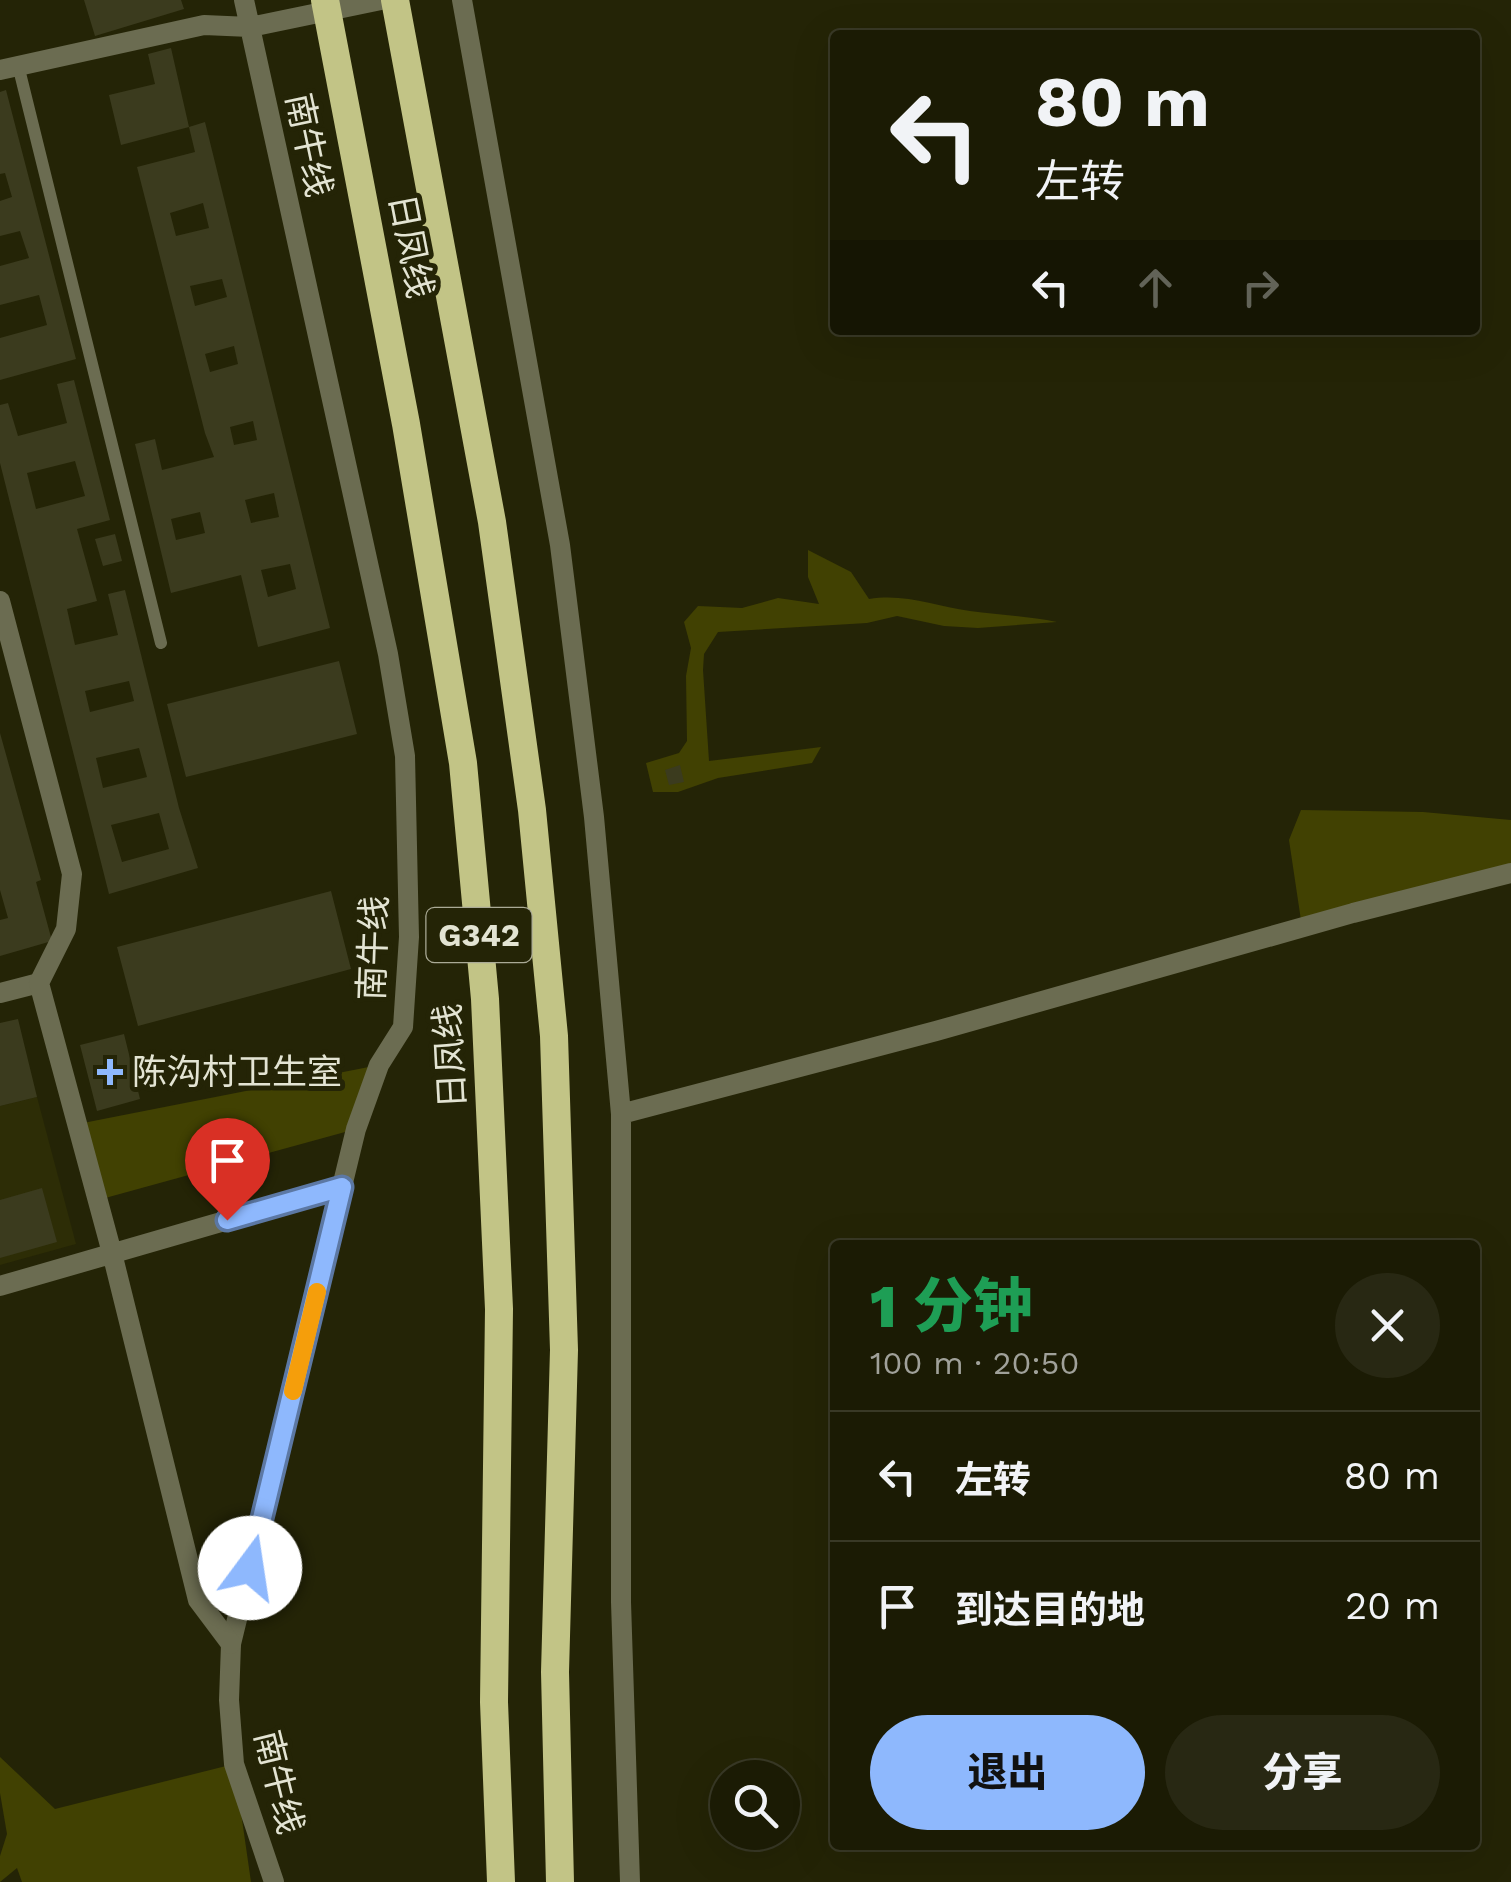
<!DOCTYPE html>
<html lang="zh">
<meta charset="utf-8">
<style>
body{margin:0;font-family:"Work Sans","Noto Sans SC",sans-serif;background:#282813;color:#f1f3f6;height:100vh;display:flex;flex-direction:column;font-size:38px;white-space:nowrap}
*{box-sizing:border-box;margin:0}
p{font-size:32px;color:#a0a19a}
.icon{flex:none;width:55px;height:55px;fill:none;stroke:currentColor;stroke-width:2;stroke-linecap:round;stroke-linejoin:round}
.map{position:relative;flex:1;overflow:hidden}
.panel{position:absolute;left:830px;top:1240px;width:650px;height:610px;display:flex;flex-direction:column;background:#1b1b04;border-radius:10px;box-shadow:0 10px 40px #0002,0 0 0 2px #393926}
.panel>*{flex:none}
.guide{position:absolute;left:830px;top:30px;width:650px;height:305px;border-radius:10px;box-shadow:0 10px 40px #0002,0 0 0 2px #393926;background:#1b1b04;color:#f1f3f6;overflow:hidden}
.controls{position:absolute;left:710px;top:1760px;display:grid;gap:20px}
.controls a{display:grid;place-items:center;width:90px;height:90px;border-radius:50%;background:#1b1b04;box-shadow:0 10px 40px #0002,0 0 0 2px #393926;font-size:50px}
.pin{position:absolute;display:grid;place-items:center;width:85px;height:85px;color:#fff;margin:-102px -42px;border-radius:50% 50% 50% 0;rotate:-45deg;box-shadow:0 0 10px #0007}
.pin .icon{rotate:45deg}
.me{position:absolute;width:110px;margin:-55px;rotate:14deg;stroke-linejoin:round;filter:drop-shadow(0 0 8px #0008)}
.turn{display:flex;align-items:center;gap:35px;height:210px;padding:0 40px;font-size:45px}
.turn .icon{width:130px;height:130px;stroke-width:2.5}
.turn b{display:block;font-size:70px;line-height:85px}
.lanes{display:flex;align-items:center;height:95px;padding:0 40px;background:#0003;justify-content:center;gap:50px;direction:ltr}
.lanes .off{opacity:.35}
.round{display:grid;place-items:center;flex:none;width:105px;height:105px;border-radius:52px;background:#282813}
.headline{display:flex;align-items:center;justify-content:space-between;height:170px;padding:0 40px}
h1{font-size:60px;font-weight:800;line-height:75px;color:#1e9e55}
.button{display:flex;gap:20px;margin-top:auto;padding:20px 40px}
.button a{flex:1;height:115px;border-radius:60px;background:#8eb8fd;color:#111;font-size:40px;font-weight:800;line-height:115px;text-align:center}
.button a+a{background:#282813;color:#f1f3f6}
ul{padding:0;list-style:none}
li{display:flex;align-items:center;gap:30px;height:130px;padding:0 40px;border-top:2px solid #393926}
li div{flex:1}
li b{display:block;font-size:38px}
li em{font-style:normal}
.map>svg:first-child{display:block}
.built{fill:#2d2d06}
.green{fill:#414102}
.building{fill:#3b3b1e;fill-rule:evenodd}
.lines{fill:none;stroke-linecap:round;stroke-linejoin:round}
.service{stroke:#6b6c51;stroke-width:12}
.minor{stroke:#6b6c51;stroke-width:20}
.tertiary{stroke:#6b6c51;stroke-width:20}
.trunk{stroke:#c2c486;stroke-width:28}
.route-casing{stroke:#5c78a4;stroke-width:25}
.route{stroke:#8eb8fd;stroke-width:18}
.slow{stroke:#f59e0b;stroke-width:18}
.poi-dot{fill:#8eb8fd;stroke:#242406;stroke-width:4}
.labels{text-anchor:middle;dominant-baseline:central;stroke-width:10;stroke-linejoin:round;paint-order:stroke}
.shield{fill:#242406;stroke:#aaaa96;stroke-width:2.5}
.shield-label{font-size:32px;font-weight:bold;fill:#e3e4d3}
.street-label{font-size:35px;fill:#e3e4d3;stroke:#242406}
.poi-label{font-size:35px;fill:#e3e4d3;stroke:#242406;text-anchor:start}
</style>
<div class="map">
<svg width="1511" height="1882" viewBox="0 0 1511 1882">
<rect width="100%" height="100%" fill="#242406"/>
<!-- built -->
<path class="built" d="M 37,1097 L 76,1244 L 0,1265 L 0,1106 Z"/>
<!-- green -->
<path class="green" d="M 808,550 L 851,572 L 869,599 C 905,593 935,606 970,611 C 999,615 1028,616 1057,622 L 978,628 L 944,626 L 897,616 L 867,623 L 718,632 L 704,654 L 703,670 L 709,761 L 821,747 L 812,763 L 718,778 L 678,792 L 653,792 L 646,763 L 679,753 L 687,741 L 686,676 L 691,648 L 684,622 L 698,606 L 742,608 L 778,598 L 819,604 L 808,577 Z
M 1301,810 L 1423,812 L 1511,820 L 1511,873 L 1302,927 L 1289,840 Z
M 379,1065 L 356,1129 L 98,1200 L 78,1124 Z
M 0,1757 L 55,1809 L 234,1764 L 251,1882 L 22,1882 L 17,1868 L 0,1882 L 0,1856 L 7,1834 L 0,1793 Z"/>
<!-- building -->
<path class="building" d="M 84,0 L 181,0 L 184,9 L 95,36 Z
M 171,48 L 189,127 L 205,122 L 330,628 L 258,647 L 241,575 L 171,593 L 135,444 L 155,439 L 162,470 L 214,457 L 205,433 L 137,167 L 195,152 L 189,127 L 121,145 L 109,95 L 155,84 L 148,54 ZM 203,203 L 209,228 L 176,236 L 170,213 ZM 222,279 L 227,297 L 195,306 L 190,286 ZM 234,346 L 238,364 L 210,372 L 205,354 ZM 253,421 L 257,440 L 234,445 L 230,427 ZM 274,493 L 279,517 L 251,523 L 245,500 ZM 200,512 L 205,533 L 176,540 L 171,519 ZM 290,564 L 296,589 L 268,597 L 261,570 Z
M 6,90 L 76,359 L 0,380 L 0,338 L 47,325 L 39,295 L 0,305 L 0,266 L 29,258 L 20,231 L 0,236 L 0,201 L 12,197 L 5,173 L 0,174 L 0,92 Z
M 74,380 L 110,520 L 77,529 L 97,601 L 67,609 L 75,645 L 118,635 L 108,594 L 125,590 L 179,808 L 198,868 L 109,894 L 0,463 L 0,405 L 8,403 L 18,436 L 67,423 L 57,384 ZM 75,461 L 85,496 L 36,509 L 27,473 ZM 129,681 L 134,701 L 90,712 L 85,691 ZM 139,748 L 147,777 L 103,788 L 96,758 ZM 159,813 L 169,849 L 122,862 L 111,825 Z
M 115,534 L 122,561 L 103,566 L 95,539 Z
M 339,661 L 357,734 L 186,777 L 167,704 Z
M 0,733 L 41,880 L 36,882 L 52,941 L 0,956 L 0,920 L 8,918 L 0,890 Z
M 680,765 L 684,782 L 669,785 L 665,770 Z
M 331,891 L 351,969 L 138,1026 L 117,947 Z
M 18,1019 L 37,1097 L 0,1106 L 0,1023 Z
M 124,1034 L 140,1099 L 97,1111 L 80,1045 Z
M 42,1188 L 57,1242 L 0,1258 L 0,1200 Z"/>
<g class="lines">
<!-- service -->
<path class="service" d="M 18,65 L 161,643"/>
<!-- minor -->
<path class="minor" d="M 244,0 L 388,654 L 405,756 L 409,937 L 403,1027 L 379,1065 L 356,1129 L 231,1644 L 229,1700 L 234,1764 L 274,1882
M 0,70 L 204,25 L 250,27 L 381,0
M 0,993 L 39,983"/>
<!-- tertiary -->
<path class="tertiary" d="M 462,0 L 560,545 L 594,817 L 621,1114 L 936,1031 L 1353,913 L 1511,873
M 0,601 L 72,874 L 66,929 L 39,983 L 112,1253 L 198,1600 L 231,1644
M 621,1114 L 621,1602 L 630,1882
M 0,1286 L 342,1187"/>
<!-- trunk -->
<path class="trunk" d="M 325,0 L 406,424 L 463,763 L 485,999 L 499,1309 L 494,1702 L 501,1882
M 395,0 L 492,522 L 532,810 L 554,1036 L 564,1350 L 555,1672 L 560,1882"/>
</g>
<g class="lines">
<defs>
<path id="route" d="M 227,1220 L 342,1187 L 250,1568"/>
</defs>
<!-- route casing -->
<use href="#route" class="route-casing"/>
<!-- route -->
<use href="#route" class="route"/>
<!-- slow -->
<path class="slow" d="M 293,1391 L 317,1292"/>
</g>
<!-- markers -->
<path class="poi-dot" d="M105 1057h10v10h10v10h-10v10h-10v-10h-10v-10h10z"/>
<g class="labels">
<!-- shield labels -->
<rect class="shield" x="426.5" y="908" width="105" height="54" rx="8"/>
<g class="shield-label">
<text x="479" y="935">G342</text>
</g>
<!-- street labels -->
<g class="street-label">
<text transform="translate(309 145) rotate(78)">南牛线</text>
<text transform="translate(411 246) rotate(79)">日凤线</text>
<text transform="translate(373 948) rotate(-88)">南牛线</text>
<text transform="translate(450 1056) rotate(-93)">日凤线</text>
<text transform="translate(279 1782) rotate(76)">南牛线</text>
</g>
<!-- poi labels -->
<g class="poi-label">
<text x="132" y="1072">陈沟村卫生室</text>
</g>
</g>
</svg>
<div class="controls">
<a><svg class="icon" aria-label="search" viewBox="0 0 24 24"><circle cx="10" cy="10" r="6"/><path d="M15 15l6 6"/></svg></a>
</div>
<div class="pin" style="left:227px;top:1220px;background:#d93025"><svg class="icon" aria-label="arrive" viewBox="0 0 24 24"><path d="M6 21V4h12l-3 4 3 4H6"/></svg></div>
<svg class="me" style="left:250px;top:1568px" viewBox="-20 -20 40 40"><circle r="19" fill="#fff"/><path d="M0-13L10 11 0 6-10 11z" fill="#8eb8fd"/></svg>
<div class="guide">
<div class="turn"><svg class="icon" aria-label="left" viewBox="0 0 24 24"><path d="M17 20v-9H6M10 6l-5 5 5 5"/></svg><div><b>80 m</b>左转</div></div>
<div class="lanes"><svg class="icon" aria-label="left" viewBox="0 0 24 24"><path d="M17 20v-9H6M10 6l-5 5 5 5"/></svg><svg class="icon off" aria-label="ahead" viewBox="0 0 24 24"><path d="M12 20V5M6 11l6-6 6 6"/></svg><svg class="icon off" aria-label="right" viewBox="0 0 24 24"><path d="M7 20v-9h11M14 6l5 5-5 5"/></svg></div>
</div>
<section class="panel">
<div class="headline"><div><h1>1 分钟</h1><p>100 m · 20:50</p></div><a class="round"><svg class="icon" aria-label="close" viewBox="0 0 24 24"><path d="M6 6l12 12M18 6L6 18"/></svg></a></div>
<ul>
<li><svg class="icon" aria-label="left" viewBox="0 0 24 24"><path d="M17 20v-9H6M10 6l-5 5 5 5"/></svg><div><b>左转</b></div><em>80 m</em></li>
<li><svg class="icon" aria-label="arrive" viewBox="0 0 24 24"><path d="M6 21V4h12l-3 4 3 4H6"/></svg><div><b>到达目的地</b></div><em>20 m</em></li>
</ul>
<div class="button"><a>退出</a><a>分享</a></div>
</section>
</div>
